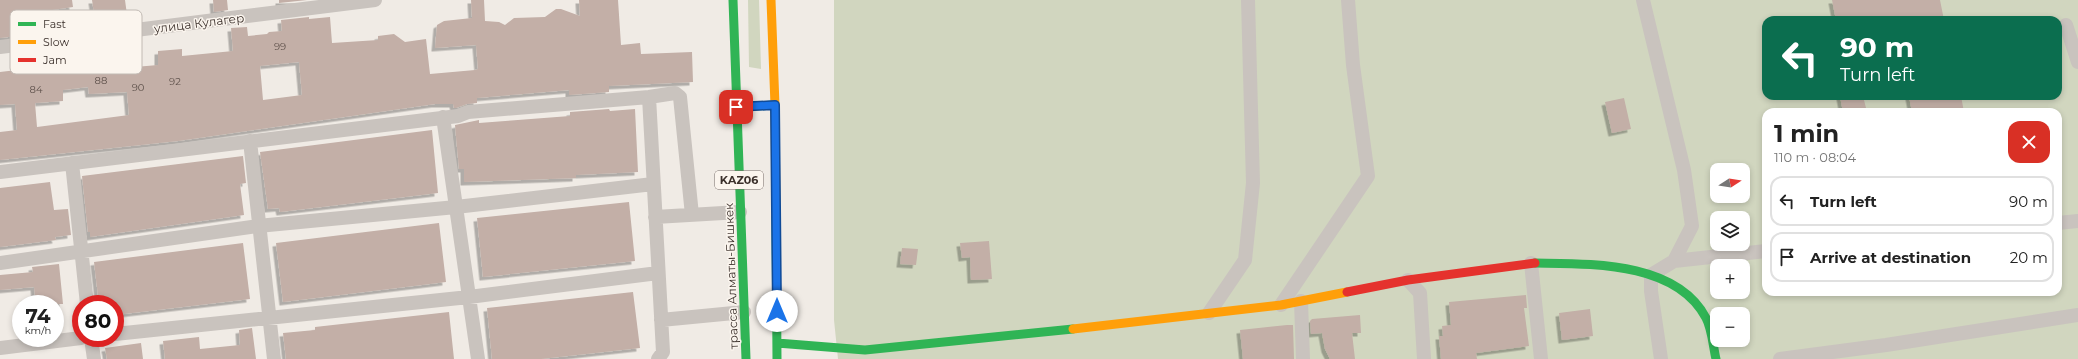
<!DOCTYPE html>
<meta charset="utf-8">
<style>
body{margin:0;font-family:Montserrat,sans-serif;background:#f6f6f6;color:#222;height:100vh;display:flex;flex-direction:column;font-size:15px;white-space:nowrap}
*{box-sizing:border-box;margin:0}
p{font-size:13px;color:#767676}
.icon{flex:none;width:22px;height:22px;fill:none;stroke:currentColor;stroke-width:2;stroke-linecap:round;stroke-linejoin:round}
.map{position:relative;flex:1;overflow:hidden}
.panel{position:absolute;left:1762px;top:108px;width:300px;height:188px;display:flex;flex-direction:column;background:#fff;border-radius:12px;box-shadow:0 2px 6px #0003}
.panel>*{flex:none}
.guide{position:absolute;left:1762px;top:16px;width:300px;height:84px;border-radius:12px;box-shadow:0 2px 6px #0003;background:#0b6e4f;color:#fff;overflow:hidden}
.needle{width:26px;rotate:78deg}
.tools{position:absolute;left:1710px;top:163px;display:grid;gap:8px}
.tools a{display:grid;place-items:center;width:40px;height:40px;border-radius:8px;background:#fff;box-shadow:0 2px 6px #0003;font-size:20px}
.speed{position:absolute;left:12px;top:295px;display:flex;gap:8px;font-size:20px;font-weight:700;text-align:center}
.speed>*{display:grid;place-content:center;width:52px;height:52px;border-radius:50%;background:#fff;box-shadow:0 2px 6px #0003;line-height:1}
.speed small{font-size:10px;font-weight:400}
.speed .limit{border:6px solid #d22;background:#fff;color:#111}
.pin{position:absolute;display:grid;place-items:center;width:34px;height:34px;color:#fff;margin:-17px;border-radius:8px;box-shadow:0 2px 6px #0006}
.me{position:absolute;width:44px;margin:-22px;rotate:0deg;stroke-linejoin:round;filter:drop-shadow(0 0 3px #0008)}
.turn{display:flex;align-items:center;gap:14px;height:84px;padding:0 12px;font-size:18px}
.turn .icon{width:52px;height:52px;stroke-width:2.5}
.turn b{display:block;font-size:28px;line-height:34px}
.round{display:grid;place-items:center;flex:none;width:42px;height:42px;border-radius:12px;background:#f6f6f6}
.headline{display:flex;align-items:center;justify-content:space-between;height:68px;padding:0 12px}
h1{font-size:24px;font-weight:700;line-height:30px}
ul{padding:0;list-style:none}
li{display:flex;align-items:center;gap:12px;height:50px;margin:0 8px 6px;padding:0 4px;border:2px solid #e0e0e0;border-radius:12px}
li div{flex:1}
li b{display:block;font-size:15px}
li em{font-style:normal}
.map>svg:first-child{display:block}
.green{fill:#d1d6bf;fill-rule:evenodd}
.building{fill:#c3afa7;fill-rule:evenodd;filter:url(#shadow)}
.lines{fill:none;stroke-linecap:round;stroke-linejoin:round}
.street{stroke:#c9c3be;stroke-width:14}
.fast{stroke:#30b455;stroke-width:9}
.slow{stroke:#ff9f0a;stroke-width:9}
.jam{stroke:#e5322d;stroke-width:9}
.route-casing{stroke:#114b97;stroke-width:10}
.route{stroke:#1a73e8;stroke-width:7}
.labels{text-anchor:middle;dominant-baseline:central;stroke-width:3;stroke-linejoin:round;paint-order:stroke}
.number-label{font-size:10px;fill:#5d504a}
.shield{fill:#fbf5ee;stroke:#756b66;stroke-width:1}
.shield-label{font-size:11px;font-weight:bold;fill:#3b302b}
.street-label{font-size:12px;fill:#3b302b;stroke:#fbf5ee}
.key{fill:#fbf5ee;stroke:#c1bab4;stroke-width:1}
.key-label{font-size:11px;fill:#3b302b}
</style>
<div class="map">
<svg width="2078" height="359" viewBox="0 0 2078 359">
<defs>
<filter id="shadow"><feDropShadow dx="-3.5" dy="3.5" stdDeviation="0" flood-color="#0004"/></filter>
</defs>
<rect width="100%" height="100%" fill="#f0ebe5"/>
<!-- green -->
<path class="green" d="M 748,0 L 759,0 L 761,69 L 749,67 Z
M 834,0 L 2078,0 L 2078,359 L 838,359 L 834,320 ZM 1766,20 L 2058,20 L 2058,96 L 1766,96 ZM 1766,112 L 2058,112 L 2058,292 L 1766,292 ZM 1717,170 L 1743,170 L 1743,196 L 1717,196 ZM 1717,218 L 1743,218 L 1743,244 L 1717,244 ZM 1717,266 L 1743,266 L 1743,292 L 1717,292 ZM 1717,314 L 1743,314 L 1743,340 L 1717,340 Z"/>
<!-- building -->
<path class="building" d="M 0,0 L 72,0 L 73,7 L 38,12 L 41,33 L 0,38 Z
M 92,0 L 125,0 L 128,22 L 96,26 Z
M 213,0 L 227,0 L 228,10 L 214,12 Z
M 279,0 L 307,0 L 279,3 Z
M 471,0 L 484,0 L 485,21 L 499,22 L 505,25 L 514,18 L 545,17 L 556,9 L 561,9 L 580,16 L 579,0 L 618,0 L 621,45 L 640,43 L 641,54 L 692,52 L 693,82 L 609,86 L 609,92 L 569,95 L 569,90 L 477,98 L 477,103 L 467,104 L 456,108 L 454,108 L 453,104 L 435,104 L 178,141 L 0,160 L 0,132 L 17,130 L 15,104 L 0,105 L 0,72 L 42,67 L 42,73 L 69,70 L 67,56 L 81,54 L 83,68 L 112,66 L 112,69 L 158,65 L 158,51 L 182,49 L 182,56 L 233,51 L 231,28 L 247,27 L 248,36 L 267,34 L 269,32 L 282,31 L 281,20 L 309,17 L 309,19 L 330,17 L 332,43 L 378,40 L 378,36 L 394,34 L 405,42 L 426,39 L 430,74 L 475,70 L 478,69 L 476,45 L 435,48 L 437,25 L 444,21 L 472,18 ZM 299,62 L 302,95 L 263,100 L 260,66 ZM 88,87 L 89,94 L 127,92 L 129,115 L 37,127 L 35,103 L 63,101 L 63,90 Z
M 1832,0 L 1940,0 L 1944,20 L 1836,20 Z
M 1840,96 L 1863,96 L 1867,112 L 1843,112 Z
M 1909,96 L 1961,96 L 1964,112 L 1912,112 Z
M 1624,98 L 1631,129 L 1612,133 L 1605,102 Z
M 609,109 L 610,111 L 635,109 L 638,172 L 576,175 L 576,178 L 464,182 L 464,169 L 459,169 L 455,125 L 479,120 L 479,123 L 570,116 L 570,112 Z
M 432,130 L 438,193 L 280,212 L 279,208 L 268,209 L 260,152 Z
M 243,156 L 246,183 L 240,184 L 244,215 L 90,237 L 90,232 L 88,232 L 82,176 Z
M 50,182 L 54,210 L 68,209 L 71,235 L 55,237 L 56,240 L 0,247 L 0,188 Z
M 629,202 L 635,261 L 483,277 L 477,218 Z
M 439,223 L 446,282 L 283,302 L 276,243 Z
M 989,241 L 992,279 L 971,280 L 970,257 L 962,258 L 960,243 Z
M 243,243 L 250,299 L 115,315 L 115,304 L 99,304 L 94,262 Z
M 902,248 L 918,249 L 916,265 L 900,264 Z
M 59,264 L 63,304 L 36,304 L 34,287 L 0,290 L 0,275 L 33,272 L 32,267 Z
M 633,292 L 640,348 L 541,359 L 492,359 L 487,308 Z
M 1526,295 L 1527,308 L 1524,308 L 1529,346 L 1476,353 L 1477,359 L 1441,359 L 1439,336 L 1443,336 L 1442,326 L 1451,325 L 1449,302 Z
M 1590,309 L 1593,336 L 1562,340 L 1559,313 Z
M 449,312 L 454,359 L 286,359 L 283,333 L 315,330 L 315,327 Z
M 1360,315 L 1361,333 L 1352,333 L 1355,359 L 1330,359 L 1325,349 L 1322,333 L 1311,334 L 1310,321 L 1312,319 Z
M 1287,325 L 1293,325 L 1294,359 L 1243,359 L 1240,330 Z
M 252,328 L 256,359 L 165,359 L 163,341 L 199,337 L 200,349 L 240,345 L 239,330 Z
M 141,343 L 143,359 L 107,359 L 105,348 Z"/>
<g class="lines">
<!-- street -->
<path class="street" d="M 1643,0 L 1684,170 L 1692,226 L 1674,261 L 1651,275 L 1651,291 L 1661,359
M 2066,25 L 2078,62
M 0,47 L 375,0
M 649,97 L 663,352 L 658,359
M 443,117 L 478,359
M 250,141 L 274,359
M 72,163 L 87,304
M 0,172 L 458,116 L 468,112 L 649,97 L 675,93 L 680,97 L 692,215
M 655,217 L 740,212
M 2058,223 L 2078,221
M 1674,261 L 1766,251
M 0,263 L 258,226 L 456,207 L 653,184
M 1531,263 L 1541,359
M 1408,280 L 1420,293 L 1424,359
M 1301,301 L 1303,359
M 1281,305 L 1368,176 L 1353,65 L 1348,0
M 1209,313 L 1245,260 L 1253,183 L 1248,0
M 661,320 L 744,312
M 115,334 L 469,297 L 658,273
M 91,338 L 94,359
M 0,348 L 81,338
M 1780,359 L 1886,345 L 2078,315"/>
<!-- fast -->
<path class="fast" d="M 733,0 L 746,359
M 736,107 L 775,105
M 776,217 L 777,359
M 1535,263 C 1590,264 1676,261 1706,318 C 1712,329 1713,346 1716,359
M 777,343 L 865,350 L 1073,329"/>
<!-- slow -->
<path class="slow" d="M 771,0 L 775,105 L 776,217
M 1073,329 L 1281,305 L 1347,292"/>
<!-- jam -->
<path class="jam" d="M 1347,292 L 1408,280 L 1535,263"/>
</g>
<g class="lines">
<defs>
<path id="route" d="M 736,107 L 775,105 L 777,311"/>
</defs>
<!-- route casing -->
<use href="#route" class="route-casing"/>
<!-- route -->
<use href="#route" class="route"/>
</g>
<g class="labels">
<!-- number labels -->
<g class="number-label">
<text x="280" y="46">99</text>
<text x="101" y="80">88</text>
<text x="175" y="81">92</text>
<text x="138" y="87">90</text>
<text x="36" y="89">84</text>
</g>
<!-- shield labels -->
<rect class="shield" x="715" y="171" width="48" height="18" rx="3"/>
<g class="shield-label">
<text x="739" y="180">KАZ06</text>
</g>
<!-- street labels -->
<g class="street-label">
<text transform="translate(199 23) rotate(-7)">улица Кулагер</text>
<text transform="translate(731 276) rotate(-92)">трасса Алматы-Бишкек</text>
</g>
</g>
<!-- legend -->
<rect x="10" y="10" width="132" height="64" rx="6" class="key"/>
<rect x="18" y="22" width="18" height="4" fill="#30b455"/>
<rect x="18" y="40" width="18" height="4" fill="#ff9f0a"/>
<rect x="18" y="58" width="18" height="4" fill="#e5322d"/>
<g class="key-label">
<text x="43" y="28">Fast</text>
<text x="43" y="46">Slow</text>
<text x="43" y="64">Jam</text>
</g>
</svg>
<div class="tools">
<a><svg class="needle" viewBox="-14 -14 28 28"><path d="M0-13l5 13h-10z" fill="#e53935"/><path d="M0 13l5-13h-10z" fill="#767676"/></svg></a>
<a><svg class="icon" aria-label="layers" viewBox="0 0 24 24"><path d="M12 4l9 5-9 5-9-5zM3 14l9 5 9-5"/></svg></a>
<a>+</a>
<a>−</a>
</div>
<div class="speed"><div>74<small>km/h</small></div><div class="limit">80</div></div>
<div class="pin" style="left:736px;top:107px;background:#d93025"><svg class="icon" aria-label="arrive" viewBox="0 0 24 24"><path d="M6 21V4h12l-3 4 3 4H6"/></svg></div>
<svg class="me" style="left:777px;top:311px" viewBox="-20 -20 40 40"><circle r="19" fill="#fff"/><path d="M0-13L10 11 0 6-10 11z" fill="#1a73e8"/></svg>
<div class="guide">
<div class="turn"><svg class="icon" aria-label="left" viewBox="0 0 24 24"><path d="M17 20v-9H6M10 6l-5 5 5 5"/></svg><div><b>90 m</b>Turn left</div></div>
</div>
<section class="panel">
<div class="headline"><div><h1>1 min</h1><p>110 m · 08:04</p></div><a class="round" style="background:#d93025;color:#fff"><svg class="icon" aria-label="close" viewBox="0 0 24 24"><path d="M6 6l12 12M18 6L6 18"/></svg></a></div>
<ul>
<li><svg class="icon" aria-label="left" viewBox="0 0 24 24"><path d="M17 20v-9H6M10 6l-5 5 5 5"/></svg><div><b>Turn left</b></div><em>90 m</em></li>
<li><svg class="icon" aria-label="arrive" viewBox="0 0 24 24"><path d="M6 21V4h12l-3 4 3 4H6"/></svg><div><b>Arrive at destination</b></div><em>20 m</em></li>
</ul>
</section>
</div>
